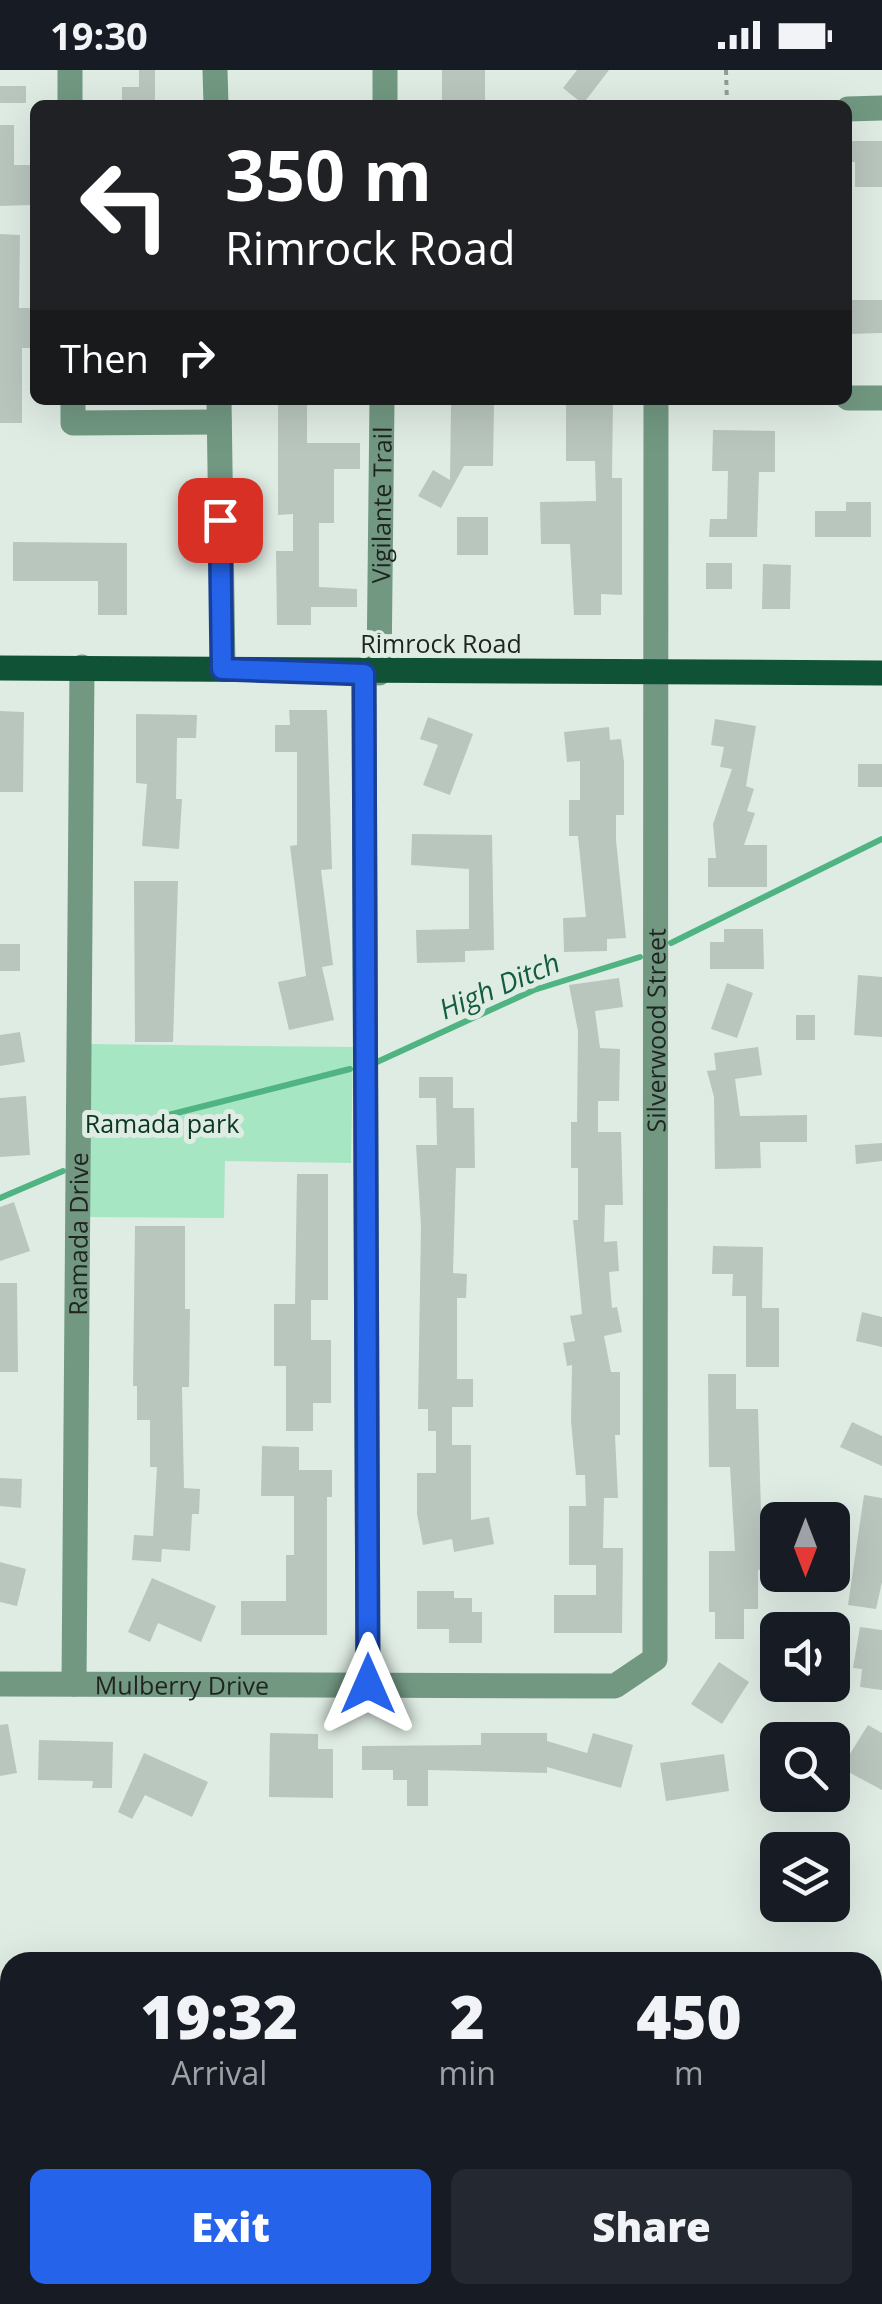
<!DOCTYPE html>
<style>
body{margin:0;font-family:"Open Sans",sans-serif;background:#242831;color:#f1f3f6;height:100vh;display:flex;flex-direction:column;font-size:38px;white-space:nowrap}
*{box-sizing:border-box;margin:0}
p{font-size:32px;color:#9ea1a6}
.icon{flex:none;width:55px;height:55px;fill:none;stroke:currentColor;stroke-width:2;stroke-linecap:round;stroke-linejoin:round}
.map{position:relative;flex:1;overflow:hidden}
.side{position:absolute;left:0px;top:1882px;width:882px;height:352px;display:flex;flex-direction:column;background:#171b24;border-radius:30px 30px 0 0;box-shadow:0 10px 40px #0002}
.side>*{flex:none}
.guide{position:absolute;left:30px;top:30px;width:822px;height:305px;border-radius:15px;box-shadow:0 10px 40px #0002;background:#202124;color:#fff;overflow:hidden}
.needle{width:65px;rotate:180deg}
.tools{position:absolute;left:760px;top:1432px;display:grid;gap:20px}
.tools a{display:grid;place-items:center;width:90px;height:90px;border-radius:15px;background:#171b24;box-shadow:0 10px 40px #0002;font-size:50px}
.pin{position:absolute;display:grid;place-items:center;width:85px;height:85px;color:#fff;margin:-42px;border-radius:20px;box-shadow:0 5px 15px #0006}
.me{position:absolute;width:110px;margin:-55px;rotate:0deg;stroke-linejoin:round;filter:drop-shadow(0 0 8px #0008)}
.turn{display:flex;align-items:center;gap:35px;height:210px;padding:0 30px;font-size:45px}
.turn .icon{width:130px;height:130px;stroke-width:2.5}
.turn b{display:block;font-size:70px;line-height:85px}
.then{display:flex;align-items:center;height:95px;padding:0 30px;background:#0003;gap:20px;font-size:38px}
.eta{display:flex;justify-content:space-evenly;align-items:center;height:170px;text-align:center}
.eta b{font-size:60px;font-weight:800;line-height:70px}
.cta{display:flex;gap:20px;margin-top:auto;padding:20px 30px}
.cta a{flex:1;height:115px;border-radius:15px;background:#2563eb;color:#fff;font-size:40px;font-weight:800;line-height:115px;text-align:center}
.cta a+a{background:#242831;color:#f1f3f6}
.status{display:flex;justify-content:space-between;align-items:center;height:70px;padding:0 50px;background:#171b24;direction:ltr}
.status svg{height:28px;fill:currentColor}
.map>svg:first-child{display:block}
.green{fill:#a6e6c2}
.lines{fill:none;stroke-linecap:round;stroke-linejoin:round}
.stream{stroke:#50b382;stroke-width:6}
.building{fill:#b9c6be}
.path{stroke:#929c96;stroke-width:4;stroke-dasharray:5 5;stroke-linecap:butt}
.minor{stroke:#729882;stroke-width:25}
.major{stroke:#105235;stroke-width:25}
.route-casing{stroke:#184099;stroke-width:25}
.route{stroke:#2563eb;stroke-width:18}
.labels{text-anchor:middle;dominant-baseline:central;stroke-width:10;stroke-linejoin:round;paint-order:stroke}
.street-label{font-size:25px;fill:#1f2421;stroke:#dfece4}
.park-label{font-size:25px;fill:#0a3622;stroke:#dfece4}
.water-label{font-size:28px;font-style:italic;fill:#115d3d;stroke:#dfece4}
</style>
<div class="status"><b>19:30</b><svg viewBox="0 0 49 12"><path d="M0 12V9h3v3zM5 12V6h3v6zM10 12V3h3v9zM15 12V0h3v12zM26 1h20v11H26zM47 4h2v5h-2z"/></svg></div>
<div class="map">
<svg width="882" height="2234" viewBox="0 0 882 2234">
<rect width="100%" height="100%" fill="#dfece4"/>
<!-- green -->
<path class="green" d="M 89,974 L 353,977 L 351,1093 L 225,1091 L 224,1148 L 87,1147 Z"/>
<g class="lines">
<!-- stream -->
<path class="stream" d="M 671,873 L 882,769
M 377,992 L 534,920 L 640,887
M 101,1062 L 350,999
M 0,1128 L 63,1101"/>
</g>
<!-- building -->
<path class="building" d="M 139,0 L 155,0 L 155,35 L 122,35 L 122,17 L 139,17 Z
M 442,0 L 485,0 L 485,35 L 442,35 Z
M 577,0 L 609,0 L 583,34 L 563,18 Z
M 0,16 L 26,16 L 26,33 L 0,33 Z
M 0,55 L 14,55 L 14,95 L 30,95 L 31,135 L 0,136 Z
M 848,71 L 882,71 L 882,117 L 855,117 L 855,92 L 848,92 Z
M 0,164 L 20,165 L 19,238 L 30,238 L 30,278 L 22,278 L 22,353 L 0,353 Z
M 848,230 L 882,230 L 882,263 L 848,264 Z
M 278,330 L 307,330 L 307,373 L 360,373 L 360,399 L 334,399 L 334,453 L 319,453 L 319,517 L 357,519 L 357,537 L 311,537 L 311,555 L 277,555 L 276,481 L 293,481 L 293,444 L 278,445 Z
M 566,330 L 613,330 L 612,408 L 622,408 L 622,525 L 601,524 L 601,545 L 574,545 L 570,474 L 541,474 L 540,432 L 596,431 L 595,391 L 566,391 Z
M 451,334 L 494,334 L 493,396 L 464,396 L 441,438 L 418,426 L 433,400 L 450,410 Z
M 713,360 L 775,361 L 775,402 L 759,402 L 757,467 L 709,467 L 710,449 L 727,449 L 728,401 L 712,401 Z
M 846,432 L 871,432 L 871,467 L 815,467 L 815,441 L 846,441 Z
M 457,447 L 488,447 L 488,485 L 457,485 Z
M 13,472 L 127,473 L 127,545 L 98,545 L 98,511 L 13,511 Z
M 706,493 L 732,493 L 732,519 L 706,519 Z
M 763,494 L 791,495 L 790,539 L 762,539 Z
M 289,640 L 327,640 L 332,799 L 321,800 L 333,895 L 322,897 L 334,950 L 289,960 L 278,912 L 306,906 L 290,776 L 297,775 L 297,682 L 275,682 L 275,655 L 290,655 Z
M 0,641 L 24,642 L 23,722 L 0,722 Z
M 136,644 L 197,645 L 196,668 L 177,668 L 176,729 L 182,729 L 179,779 L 142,776 L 147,714 L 136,713 Z
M 428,647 L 473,664 L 450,725 L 423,715 L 438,675 L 420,669 Z
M 715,649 L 756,656 L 746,716 L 754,719 L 747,741 L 755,743 L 744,775 L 767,775 L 767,817 L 708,817 L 708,788 L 716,788 L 713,754 L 732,699 L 720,697 L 724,677 L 711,675 Z
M 609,657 L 610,670 L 621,669 L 624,692 L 624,745 L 616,745 L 616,770 L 626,868 L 607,869 L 607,881 L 564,882 L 563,848 L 586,847 L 578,766 L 569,766 L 569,730 L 580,730 L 580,691 L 567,692 L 564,662 Z
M 858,694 L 882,694 L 882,717 L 858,717 Z
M 412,764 L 492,765 L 494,880 L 465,881 L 465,892 L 417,893 L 416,860 L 469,859 L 469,799 L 411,795 Z
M 134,811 L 178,811 L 173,972 L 135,972 Z
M 724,859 L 763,859 L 764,899 L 710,899 L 710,872 L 724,872 Z
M 0,874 L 20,874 L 20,901 L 0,901 Z
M 858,905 L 882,907 L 882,967 L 854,965 Z
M 619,908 L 623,937 L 595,941 L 600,978 L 620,979 L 619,1031 L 598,1031 L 598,1062 L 621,1062 L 623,1135 L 605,1135 L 604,1172 L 617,1171 L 619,1201 L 609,1202 L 612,1238 L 617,1237 L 622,1262 L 604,1266 L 611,1302 L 620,1302 L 620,1365 L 615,1365 L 618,1428 L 604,1428 L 603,1478 L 623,1478 L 622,1563 L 554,1563 L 554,1525 L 596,1525 L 596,1495 L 569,1495 L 569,1436 L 586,1436 L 585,1405 L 576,1405 L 571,1351 L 572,1295 L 567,1296 L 563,1273 L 575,1271 L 570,1246 L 582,1244 L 573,1150 L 578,1150 L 578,1098 L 571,1098 L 571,1052 L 577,1052 L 578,961 L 569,915 Z
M 727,913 L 753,923 L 737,968 L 711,959 Z
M 796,945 L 815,945 L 815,970 L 796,970 Z
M 20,962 L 25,992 L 0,996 L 0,965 Z
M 758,977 L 762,1005 L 735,1009 L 740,1046 L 807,1045 L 807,1072 L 760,1072 L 761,1098 L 715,1099 L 714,1027 L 707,1001 L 716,1000 L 714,983 Z
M 419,1007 L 453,1007 L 453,1038 L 474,1038 L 475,1098 L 456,1098 L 453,1203 L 467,1204 L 466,1228 L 457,1228 L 457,1309 L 473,1309 L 473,1337 L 452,1337 L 452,1375 L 471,1375 L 471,1450 L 489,1447 L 494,1474 L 454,1482 L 452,1469 L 423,1475 L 417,1444 L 417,1403 L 436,1403 L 436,1361 L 428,1361 L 428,1339 L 418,1339 L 421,1156 L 416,1075 L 437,1075 L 436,1028 L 419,1028 Z
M 26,1026 L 30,1085 L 0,1087 L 0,1028 Z
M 882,1073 L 882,1091 L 856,1094 L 855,1075 Z
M 297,1104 L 328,1104 L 328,1230 L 311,1230 L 311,1270 L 331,1270 L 331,1333 L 313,1333 L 313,1361 L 286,1361 L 286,1296 L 274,1296 L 274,1234 L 295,1234 Z
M 14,1132 L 30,1181 L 0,1191 L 0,1137 Z
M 135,1156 L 185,1156 L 185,1239 L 190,1239 L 189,1317 L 182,1317 L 184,1418 L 200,1419 L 199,1444 L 192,1444 L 190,1481 L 162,1479 L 161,1492 L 132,1490 L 134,1465 L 153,1466 L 157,1397 L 150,1397 L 150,1350 L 137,1350 L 137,1316 L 133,1316 Z
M 713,1176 L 763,1177 L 762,1238 L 779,1238 L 779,1297 L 746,1297 L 746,1226 L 732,1226 L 733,1204 L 712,1204 Z
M 0,1213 L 17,1213 L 18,1302 L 0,1302 Z
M 862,1242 L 882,1247 L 882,1277 L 856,1271 Z
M 708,1304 L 736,1304 L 736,1339 L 758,1339 L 761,1442 L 769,1441 L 770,1499 L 758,1500 L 758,1539 L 744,1539 L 744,1569 L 715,1569 L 715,1542 L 709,1542 L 709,1481 L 735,1481 L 730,1397 L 709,1397 Z
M 852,1352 L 882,1366 L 882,1396 L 840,1377 Z
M 262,1376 L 299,1377 L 299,1400 L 332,1400 L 332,1427 L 327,1427 L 327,1565 L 241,1565 L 241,1531 L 286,1531 L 286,1485 L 294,1485 L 294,1426 L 261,1426 Z
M 0,1408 L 22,1409 L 21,1438 L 0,1436 Z
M 864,1425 L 882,1428 L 882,1512 L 876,1539 L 848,1535 Z
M 0,1492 L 26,1499 L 17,1536 L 0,1532 Z
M 152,1508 L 216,1536 L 201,1572 L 158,1553 L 150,1572 L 128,1562 Z
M 417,1521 L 454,1521 L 454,1528 L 472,1528 L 472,1542 L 482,1542 L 482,1573 L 449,1573 L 449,1559 L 417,1559 Z
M 860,1557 L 882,1560 L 882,1620 L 860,1617 L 862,1599 L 853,1598 Z
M 719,1592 L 749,1612 L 722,1654 L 691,1634 Z
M 8,1654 L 17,1703 L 0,1706 L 0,1655 Z
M 868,1655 L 882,1663 L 882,1720 L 841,1698 Z
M 270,1663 L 318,1664 L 318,1679 L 333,1679 L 333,1728 L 269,1727 Z
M 481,1663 L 547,1663 L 547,1671 L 587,1683 L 593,1663 L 633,1675 L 621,1718 L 547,1697 L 547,1703 L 428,1700 L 428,1736 L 407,1736 L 407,1710 L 393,1710 L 393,1700 L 362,1700 L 362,1676 L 481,1675 Z
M 39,1670 L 113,1672 L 112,1718 L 92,1718 L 93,1711 L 38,1710 Z
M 144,1683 L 208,1712 L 192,1747 L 145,1725 L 132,1749 L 118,1742 Z
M 724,1684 L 729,1721 L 666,1731 L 660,1693 Z"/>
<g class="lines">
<!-- path -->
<path class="path" d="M 726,0 L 727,35
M 0,1984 L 10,1976
M 0,2191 L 10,2186
M 273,2225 L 315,2234
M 830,2225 L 851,2234
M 457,2234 L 463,2225"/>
<!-- minor -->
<g class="minor">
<path d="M 70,0 L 70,35"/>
<path d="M 215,0 L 216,35"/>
<path d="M 385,35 L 385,0"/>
<path d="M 848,39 L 882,38"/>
<path d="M 848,328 L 882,328"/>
<path d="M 73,330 L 73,353 L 219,352"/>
<path d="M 219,330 L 223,599"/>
<path d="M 364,603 L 368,1613"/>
<path id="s1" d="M 379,603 L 382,330"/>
<path id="s2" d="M 0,1614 L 615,1616 L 655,1589 L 656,330"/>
<path id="s3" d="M 74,1614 L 82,597"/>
</g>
<!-- major -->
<path class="major" d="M 0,598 L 882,603"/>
</g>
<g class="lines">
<defs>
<path id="route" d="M 220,450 L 222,599 L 364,604 L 368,1614"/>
</defs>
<!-- route casing -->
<use href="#route" class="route-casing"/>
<!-- route -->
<use href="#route" class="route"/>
</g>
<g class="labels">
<!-- street labels -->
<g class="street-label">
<text stroke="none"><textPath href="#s1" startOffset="168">Vigilante Trail</textPath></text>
<text x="441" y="573">Rimrock Road</text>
<text stroke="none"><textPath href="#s2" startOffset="1292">Silverwood Street</textPath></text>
<text stroke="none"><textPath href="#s3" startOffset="450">Ramada Drive</textPath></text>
<text stroke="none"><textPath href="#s2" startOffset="182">Mulberry Drive</textPath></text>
</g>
<!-- park labels -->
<g class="park-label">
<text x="162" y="1053">Ramada park</text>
</g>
<!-- water labels -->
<g class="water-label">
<text transform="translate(499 915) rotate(-23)">High Ditch</text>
</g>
</g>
</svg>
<div class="tools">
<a><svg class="needle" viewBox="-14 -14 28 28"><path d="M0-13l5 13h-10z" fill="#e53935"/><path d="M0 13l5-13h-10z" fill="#9ea1a6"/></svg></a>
<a><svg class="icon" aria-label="sound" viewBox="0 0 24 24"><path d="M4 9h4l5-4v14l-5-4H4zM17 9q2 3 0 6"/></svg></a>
<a><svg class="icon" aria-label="search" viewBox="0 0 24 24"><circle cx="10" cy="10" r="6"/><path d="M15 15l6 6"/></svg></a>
<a><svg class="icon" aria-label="layers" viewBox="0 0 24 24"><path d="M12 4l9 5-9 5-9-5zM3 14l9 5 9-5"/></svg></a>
</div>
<div class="pin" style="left:220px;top:450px;background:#d93025"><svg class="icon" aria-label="arrive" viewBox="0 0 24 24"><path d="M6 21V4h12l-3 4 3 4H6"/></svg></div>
<svg class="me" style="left:368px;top:1614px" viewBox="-20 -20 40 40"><path d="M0-17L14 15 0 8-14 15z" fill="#2563eb" stroke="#fff" stroke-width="4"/></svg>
<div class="guide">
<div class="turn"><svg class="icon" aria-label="left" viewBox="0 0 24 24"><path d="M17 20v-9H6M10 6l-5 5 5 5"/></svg><div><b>350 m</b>Rimrock Road</div></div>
<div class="then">Then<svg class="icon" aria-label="right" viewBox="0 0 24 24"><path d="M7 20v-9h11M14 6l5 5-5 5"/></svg></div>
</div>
<section class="side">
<div class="eta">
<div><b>19:32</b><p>Arrival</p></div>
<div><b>2</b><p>min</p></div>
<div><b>450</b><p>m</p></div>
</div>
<div class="cta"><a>Exit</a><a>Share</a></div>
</section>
</div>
